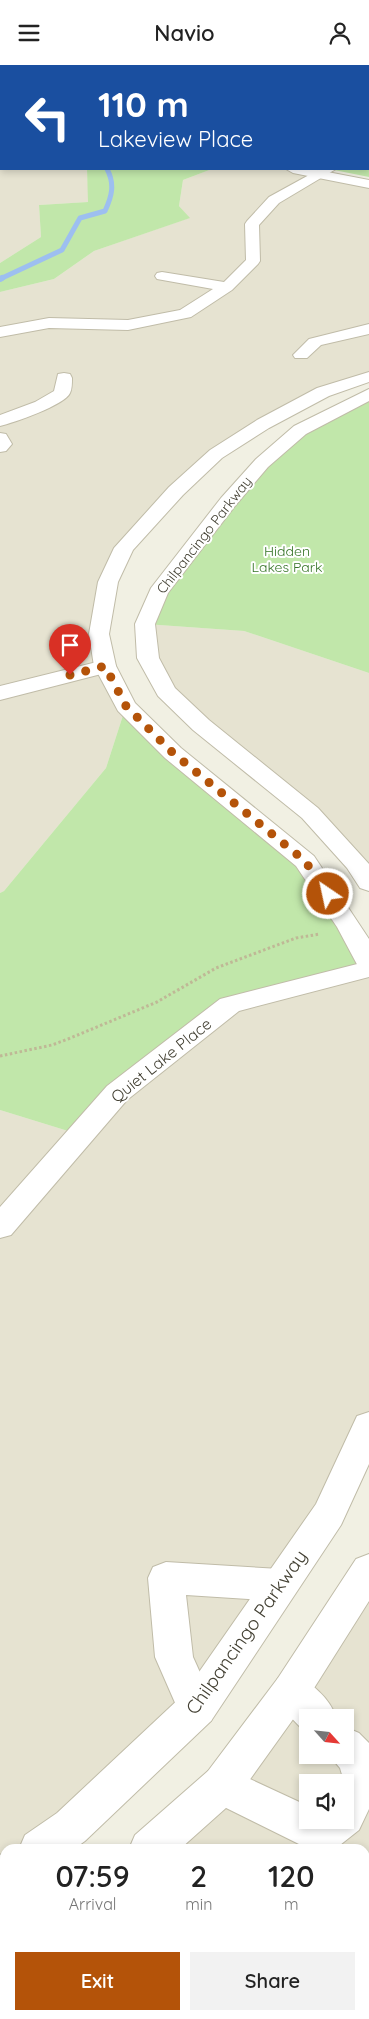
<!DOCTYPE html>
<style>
body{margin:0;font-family:Quicksand,sans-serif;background:#f2f2f2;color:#222;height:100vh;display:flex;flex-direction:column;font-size:19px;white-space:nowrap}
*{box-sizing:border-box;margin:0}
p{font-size:16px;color:#767676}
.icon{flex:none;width:28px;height:28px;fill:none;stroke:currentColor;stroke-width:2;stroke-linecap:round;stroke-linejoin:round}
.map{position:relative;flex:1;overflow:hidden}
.details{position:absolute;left:0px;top:1779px;width:370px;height:176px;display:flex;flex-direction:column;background:#fff;border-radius:15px 15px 0 0;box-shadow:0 2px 8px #0003}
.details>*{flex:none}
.banner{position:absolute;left:0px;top:0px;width:370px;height:105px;box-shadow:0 2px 8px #0003;background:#1a4fa0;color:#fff;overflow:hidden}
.needle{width:32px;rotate:117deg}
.tools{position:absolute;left:299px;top:1644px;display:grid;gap:10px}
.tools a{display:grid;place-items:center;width:55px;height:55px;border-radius:0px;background:#fff;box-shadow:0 2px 8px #0003;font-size:25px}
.pin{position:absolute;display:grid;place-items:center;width:42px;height:42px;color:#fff;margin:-51px -21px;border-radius:50% 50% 50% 0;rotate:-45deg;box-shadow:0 0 5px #0007}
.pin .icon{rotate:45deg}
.me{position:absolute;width:55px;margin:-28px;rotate:326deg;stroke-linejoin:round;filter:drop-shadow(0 0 4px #0008)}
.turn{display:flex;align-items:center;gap:18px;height:105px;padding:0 15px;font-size:22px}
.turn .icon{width:65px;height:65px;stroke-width:2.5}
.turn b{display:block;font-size:35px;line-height:42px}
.eta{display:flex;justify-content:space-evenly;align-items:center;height:85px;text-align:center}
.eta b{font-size:30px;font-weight:600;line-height:35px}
.primary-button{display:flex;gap:10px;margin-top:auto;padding:10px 15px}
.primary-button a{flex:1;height:58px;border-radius:0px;background:#b45309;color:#fff;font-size:20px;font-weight:600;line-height:58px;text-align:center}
.primary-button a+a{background:#f2f2f2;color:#222}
header{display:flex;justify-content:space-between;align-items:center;height:65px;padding:0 15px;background:#fff;font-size:22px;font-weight:600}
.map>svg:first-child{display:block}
.residential{fill:#e6e3d1;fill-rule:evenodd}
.green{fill:#c1e7aa}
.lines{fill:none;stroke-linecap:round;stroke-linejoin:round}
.stream-far1{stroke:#9dbff0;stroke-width:5}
.stream{stroke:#9dbff0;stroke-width:6}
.minor-casing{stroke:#c0bca8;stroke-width:2}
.tertiary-casing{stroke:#c0bca8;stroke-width:2}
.path{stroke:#bfb896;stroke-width:3;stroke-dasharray:2.5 2.5;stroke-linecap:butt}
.minor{fill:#fff;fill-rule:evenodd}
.tertiary{fill:#fff;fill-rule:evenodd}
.route{stroke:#b45309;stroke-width:9;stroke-dasharray:0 16.2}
.labels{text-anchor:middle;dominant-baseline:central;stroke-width:4;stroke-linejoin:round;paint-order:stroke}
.far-street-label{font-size:14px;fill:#434033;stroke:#fff}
.far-park-label{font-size:14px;fill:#367427;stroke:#fff}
.street-label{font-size:16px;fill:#434033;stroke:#fff}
.near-street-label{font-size:19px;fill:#434033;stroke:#fff}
</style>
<header><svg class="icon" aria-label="menu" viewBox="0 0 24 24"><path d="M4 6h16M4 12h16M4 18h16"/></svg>Navio<svg class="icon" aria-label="person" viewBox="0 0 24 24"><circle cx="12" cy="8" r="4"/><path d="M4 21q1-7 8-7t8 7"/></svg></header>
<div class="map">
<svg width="369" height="1954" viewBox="0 0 369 1954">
<rect width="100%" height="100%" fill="#f1f0e3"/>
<!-- residential -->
<path class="residential" d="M 0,0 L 55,1 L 1,1 L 1,104 L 87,104 L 89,137 L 39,140 L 41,172 L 0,198 Z
M 76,0 L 308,0 L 305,1 Z
M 212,104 L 293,104 L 369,119 L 369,312 L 323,327 L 216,389 L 124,483 L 99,569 L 126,641 L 106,703 L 4,826 L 0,828 L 0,227 L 54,214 L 94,186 L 189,153 L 179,141 L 183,115 Z
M 145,559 L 244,566 L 369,608 L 369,818 L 357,799 L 166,626 Z
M 369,904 L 369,1361 L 197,1643 L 39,1784 L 5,1784 L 5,1808 L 0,1811 L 0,1045 L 81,1070 L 230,940 Z
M 369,1505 L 369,1954 L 0,1954 L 0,1913 L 5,1909 L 5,1950 L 365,1950 L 365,1784 L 149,1784 ZM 308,1652 L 345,1652 L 345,1690 L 308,1690 ZM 308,1718 L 345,1718 L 345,1755 L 308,1755 Z"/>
<!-- green -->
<path class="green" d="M 308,0 L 369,0 L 369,112 L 329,104 L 369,104 L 369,1 L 306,1 Z
M 87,104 L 212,104 L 183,115 L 179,141 L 190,153 L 94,186 L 54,214 L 0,227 L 0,198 L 41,172 L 39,140 L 88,137 Z
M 369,329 L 369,608 L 244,566 L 145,559 L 158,527 L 300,365 Z
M 126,641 L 305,796 L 369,899 L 230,940 L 81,1070 L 0,1045 L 0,828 L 4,826 L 106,703 Z"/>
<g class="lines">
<!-- stream-far1 -->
<path class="stream-far1" d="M 0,214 L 62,185 L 80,153 L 105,146 C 112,131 115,119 107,104"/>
<!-- stream -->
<path class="stream" d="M 0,214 L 2,213"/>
<defs>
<path id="minor" d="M 0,34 L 1,34 L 1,42 L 0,42 Z
M 320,104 L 336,104 L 279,138 L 259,160 L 260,196 L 258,199 L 232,225 L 191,252 L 128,265 L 49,263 L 0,272 L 0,262 L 49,253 L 128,255 L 180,245 L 213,224 L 157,214 L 155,211 L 157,208 L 162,207 L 224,217 L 246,195 L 245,159 L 247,156 L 269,132 Z
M 369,259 L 369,269 L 321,280 L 307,293 L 295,293 L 293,290 L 309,274 Z
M 64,308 L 70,309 L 72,313 C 72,318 72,324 70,328 C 65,340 13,358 0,361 L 0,350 L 35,337 L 54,326 L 58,309 Z
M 0,368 L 6,369 L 12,379 L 6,386 L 0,387 Z
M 105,595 L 113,596 L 116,601 L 113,606 L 0,635 L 0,621 Z
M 369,896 L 369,912 L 239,946 L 127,1035 L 11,1170 L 0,1173 L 0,1142 L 107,1021 L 220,934 Z
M 166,1497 L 280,1504 L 293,1509 L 298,1520 L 293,1531 L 280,1536 L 186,1530 L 193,1592 L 216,1643 L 211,1656 L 197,1661 L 183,1656 L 155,1592 L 148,1513 L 153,1502 Z
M 291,1608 C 310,1616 330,1633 336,1652 L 308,1652 L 308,1666 L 303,1665 L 278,1639 L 272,1626 L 278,1613 Z
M 345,1662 L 359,1668 L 369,1678 L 369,1744 L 359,1765 L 335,1784 L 309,1784 L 208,1734 L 202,1720 L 208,1706 L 222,1701 L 308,1741 L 308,1755 L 345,1755 L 345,1718 L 341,1718 L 343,1713 L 340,1703 L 329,1690 L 345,1690 Z"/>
<path id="tertiary" d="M 44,0 L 60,0 L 61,1 L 45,1 Z
M 70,0 L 85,0 L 86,1 L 71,1 Z
M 286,104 L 312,104 L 369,115 L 369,123 L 293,108 Z
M 369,307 L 369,317 L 329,331 L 269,363 L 222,393 L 183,430 L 133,485 L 118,517 L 109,569 L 116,601 L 135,638 L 181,683 L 314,791 L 369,874 L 369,907 L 360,905 L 337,862 L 296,801 L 165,693 L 118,646 L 94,601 L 89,569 L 98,517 L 114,483 L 169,422 L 210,385 L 257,355 L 317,323 Z
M 369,324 L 369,336 L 306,369 L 268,402 L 235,441 L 168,528 L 155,559 L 159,593 L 175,623 L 209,655 L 318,743 L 369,799 L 369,826 L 360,823 L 347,803 L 302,753 L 193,665 L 158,631 L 137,593 L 135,559 L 151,523 L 221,433 L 256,394 L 294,361 Z
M 369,1347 L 369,1399 L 341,1460 L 211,1656 L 85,1776 L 74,1784 L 19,1784 L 25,1770 L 57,1748 L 183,1630 L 316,1439 L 357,1351 Z
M 369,1489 L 369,1536 L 304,1639 L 236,1734 L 180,1784 L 129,1784 L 135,1770 L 208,1706 L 278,1613 L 356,1494 Z
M 5,1787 L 5,1830 L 0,1832 L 0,1790 Z
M 5,1888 L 5,1932 L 0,1934 L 0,1890 Z"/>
</defs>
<!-- minor casing -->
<use href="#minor" class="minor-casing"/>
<!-- tertiary casing -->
<use href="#tertiary" class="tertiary-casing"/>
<!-- path -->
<path class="path" d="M 0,991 L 52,980 L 68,974 L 157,937 L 216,903 L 296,873 L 320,869"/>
<!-- minor -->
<use href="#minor" class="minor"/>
<!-- tertiary -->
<use href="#tertiary" class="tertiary"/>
</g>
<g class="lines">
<!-- route -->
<path class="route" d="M 70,610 L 105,601 L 126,641 L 173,688 L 305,796 L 328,829"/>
</g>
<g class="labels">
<!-- far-street labels -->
<g class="far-street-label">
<text transform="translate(204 470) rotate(-52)">Chilpancingo Parkway</text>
</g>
<!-- far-park labels -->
<g class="far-park-label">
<text x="287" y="486">Hidden<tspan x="287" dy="16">Lakes Park</tspan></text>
</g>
<!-- street labels -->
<g class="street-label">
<text transform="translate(161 995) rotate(-39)">Quiet Lake Place</text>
</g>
<!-- near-street labels -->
<g class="near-street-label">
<text transform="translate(246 1567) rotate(-55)">Chilpancingo Parkway</text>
</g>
</g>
</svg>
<div class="tools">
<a><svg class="needle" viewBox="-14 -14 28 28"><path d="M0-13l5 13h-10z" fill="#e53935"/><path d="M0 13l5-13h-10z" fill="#767676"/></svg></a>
<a><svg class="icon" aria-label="sound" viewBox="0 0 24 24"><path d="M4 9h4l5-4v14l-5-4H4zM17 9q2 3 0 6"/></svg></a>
</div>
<div class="pin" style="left:70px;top:610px;background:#d93025"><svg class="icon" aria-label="arrive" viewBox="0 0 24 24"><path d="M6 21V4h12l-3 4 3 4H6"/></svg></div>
<svg class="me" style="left:328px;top:829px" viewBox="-20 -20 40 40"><circle r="17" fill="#b45309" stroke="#fff" stroke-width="3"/><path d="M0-11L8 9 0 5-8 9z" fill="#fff"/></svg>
<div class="banner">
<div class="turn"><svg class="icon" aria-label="left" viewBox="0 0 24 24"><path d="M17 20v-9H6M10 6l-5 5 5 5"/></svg><div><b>110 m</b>Lakeview Place</div></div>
</div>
<section class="details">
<div class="eta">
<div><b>07:59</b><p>Arrival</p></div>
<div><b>2</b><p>min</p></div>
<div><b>120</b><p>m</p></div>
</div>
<div class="primary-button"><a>Exit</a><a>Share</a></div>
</section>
</div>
